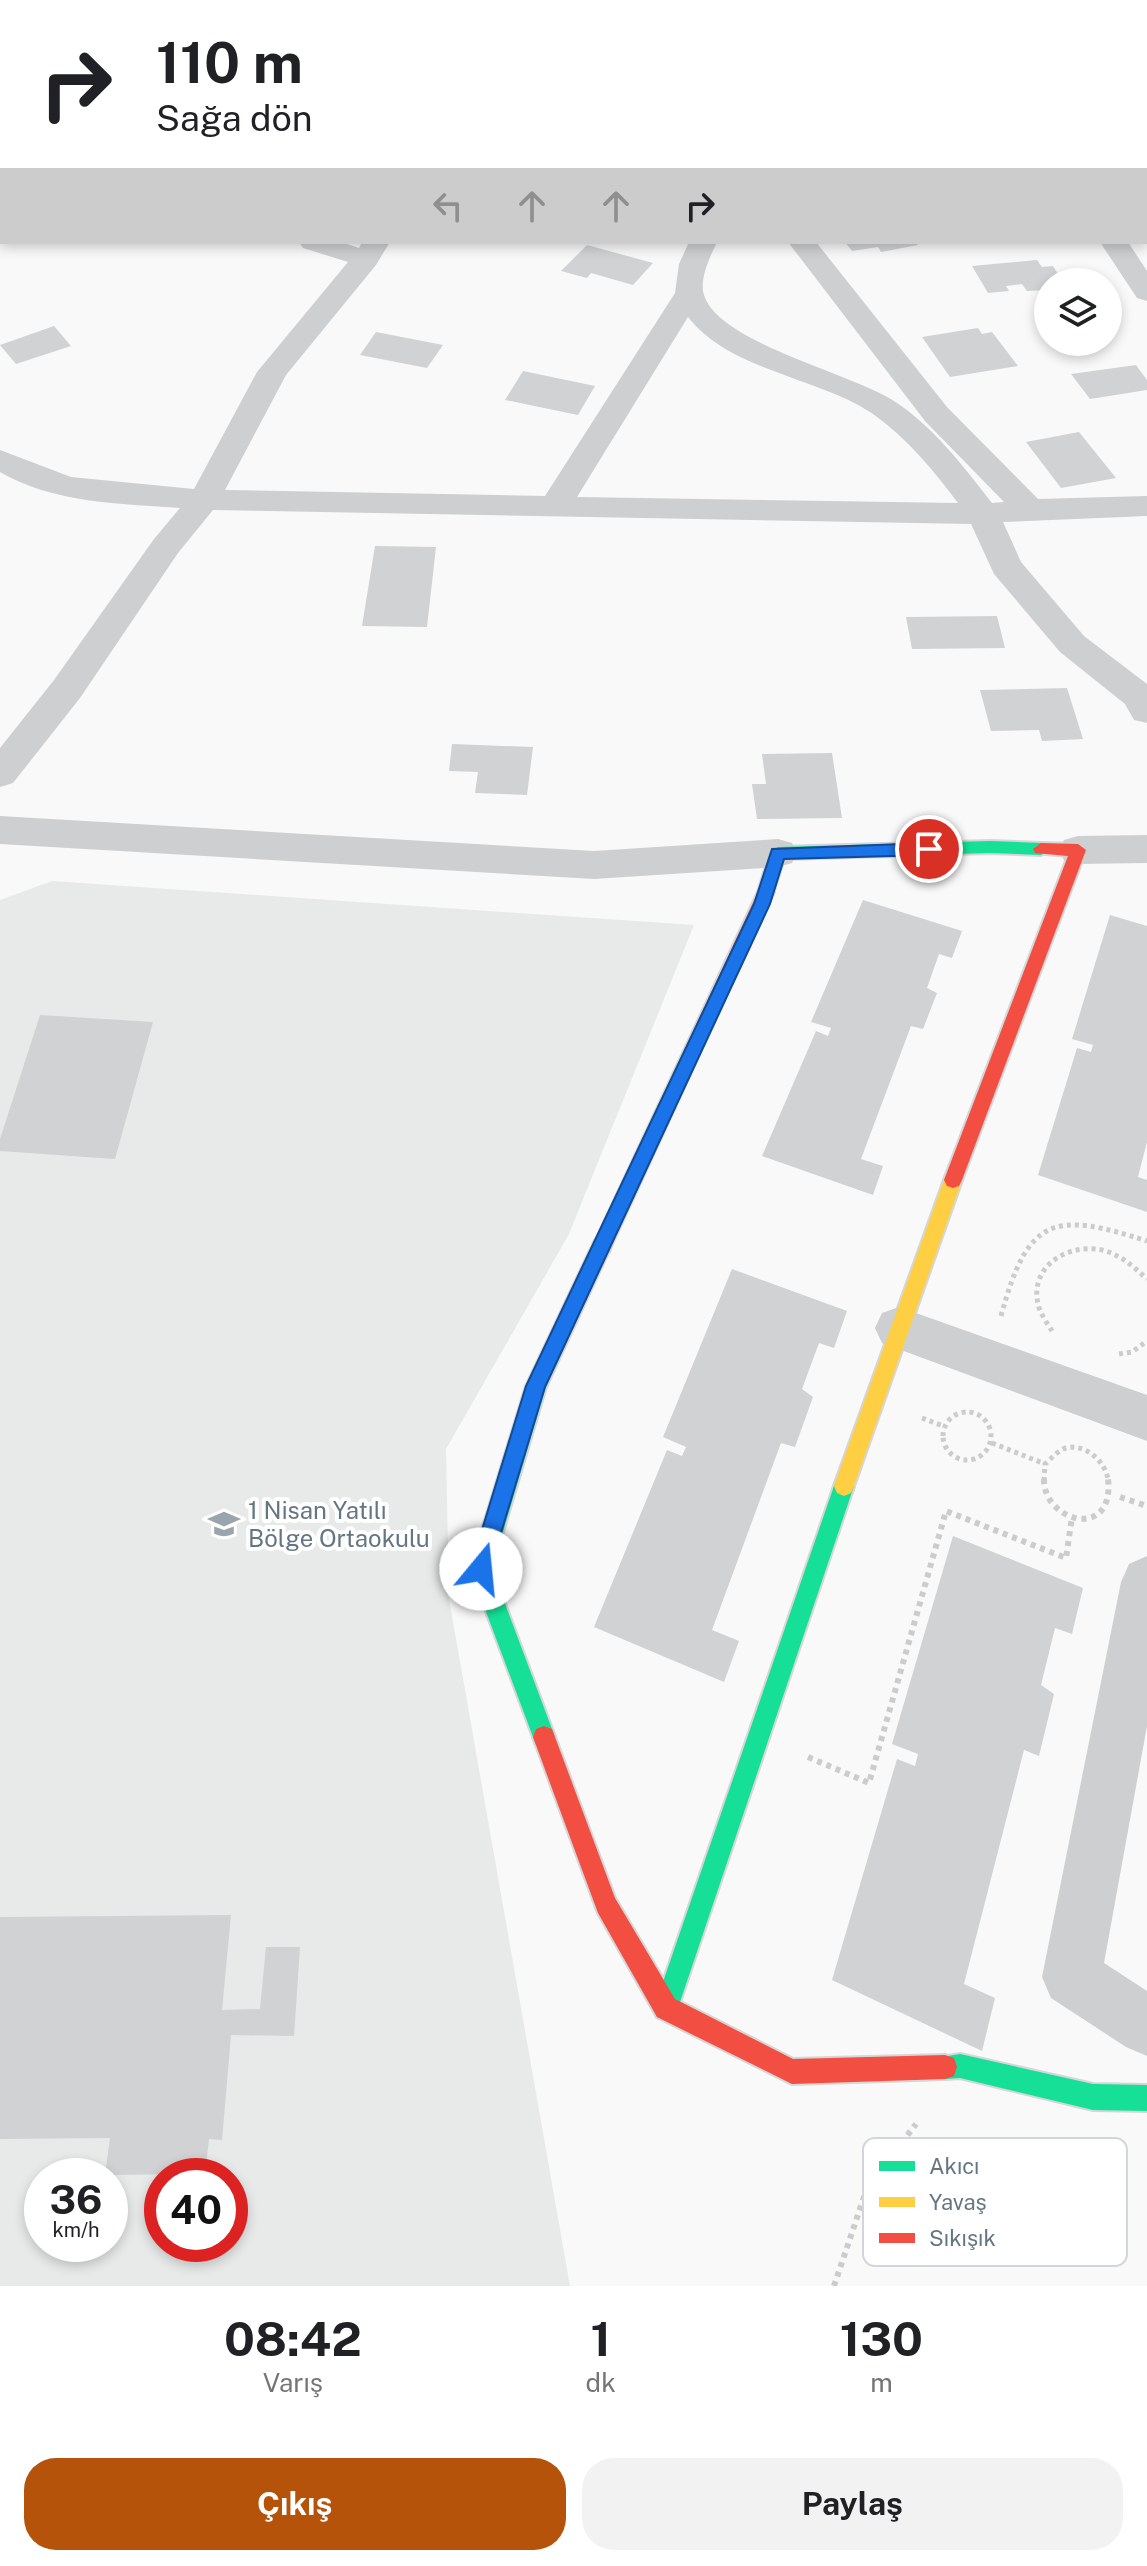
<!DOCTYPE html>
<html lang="tr">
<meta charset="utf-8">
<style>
body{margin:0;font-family:"Public Sans",sans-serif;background:#f2f2f2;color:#202124;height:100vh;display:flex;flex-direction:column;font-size:30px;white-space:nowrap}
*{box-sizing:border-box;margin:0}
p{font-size:26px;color:#757577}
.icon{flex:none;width:44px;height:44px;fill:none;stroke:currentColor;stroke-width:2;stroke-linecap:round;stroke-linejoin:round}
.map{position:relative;height:2286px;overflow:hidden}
.sheet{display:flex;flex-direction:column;background:#fff;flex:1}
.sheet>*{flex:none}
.guide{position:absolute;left:0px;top:0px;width:1148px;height:244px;box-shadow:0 4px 12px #0003;background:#fff;color:#202124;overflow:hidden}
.buttons{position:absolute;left:1034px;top:268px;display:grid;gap:16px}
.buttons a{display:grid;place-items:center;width:88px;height:88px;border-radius:50%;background:#fff;box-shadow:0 4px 12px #0003;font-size:40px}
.speed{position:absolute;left:24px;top:2158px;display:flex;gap:16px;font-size:40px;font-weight:700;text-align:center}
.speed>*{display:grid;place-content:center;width:104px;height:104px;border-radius:50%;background:#fff;box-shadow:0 4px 12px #0003;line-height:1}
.speed small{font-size:20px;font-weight:400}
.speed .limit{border:12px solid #d22;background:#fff;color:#111}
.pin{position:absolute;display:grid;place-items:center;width:68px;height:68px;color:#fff;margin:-34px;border:4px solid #fff;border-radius:50%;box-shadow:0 2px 8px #0007}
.me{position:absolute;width:88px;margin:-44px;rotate:17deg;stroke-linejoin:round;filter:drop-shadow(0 0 6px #0008)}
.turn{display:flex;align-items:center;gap:28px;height:168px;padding:0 24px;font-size:36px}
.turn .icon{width:104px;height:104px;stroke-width:2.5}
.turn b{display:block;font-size:56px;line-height:68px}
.lanes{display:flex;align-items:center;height:76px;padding:0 24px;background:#0003;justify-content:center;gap:40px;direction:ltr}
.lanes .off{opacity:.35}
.eta{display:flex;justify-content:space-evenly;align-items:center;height:136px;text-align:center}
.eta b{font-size:48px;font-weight:700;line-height:56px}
.primary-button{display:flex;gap:16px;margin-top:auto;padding:16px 24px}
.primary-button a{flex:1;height:92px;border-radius:32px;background:#b45309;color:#fff;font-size:32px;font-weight:700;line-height:92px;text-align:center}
.primary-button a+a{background:#f2f2f2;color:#202124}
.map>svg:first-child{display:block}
.built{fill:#e8e9e9;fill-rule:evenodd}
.building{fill:#d0d2d3}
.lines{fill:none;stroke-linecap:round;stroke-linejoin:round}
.fast-casing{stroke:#d5d6d7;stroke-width:4}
.slow-casing{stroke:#d5d6d7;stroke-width:4}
.jam-casing{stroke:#d5d6d7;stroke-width:4}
.path-far1{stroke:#cbcccd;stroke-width:5;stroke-dasharray:4 4;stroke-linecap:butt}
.path{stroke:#cbcccd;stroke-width:6;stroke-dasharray:5 5;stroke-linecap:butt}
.street{fill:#cecfd0;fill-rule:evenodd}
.fast{fill:#16e098;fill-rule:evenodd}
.slow{fill:#ffcf43;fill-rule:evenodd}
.jam{fill:#f24e42;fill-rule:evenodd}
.route{fill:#1a73e8;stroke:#114b97;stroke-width:2}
.labels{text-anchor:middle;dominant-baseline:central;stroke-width:8;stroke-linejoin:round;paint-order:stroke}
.poi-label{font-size:24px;fill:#657683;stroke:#fff;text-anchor:start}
.key{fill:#fff;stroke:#d1d6da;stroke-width:2}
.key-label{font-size:22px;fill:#657683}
</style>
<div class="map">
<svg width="1147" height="2286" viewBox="0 0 1147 2286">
<rect width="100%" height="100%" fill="#f9f9f9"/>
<!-- built -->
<path class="built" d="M 52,881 L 694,925 L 569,1234 L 446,1449 L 449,1599 L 570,2286 L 0,2286 L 0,900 ZM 42,2176 L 110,2176 L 110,2244 L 42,2244 ZM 162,2176 L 230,2176 L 230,2244 L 162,2244 Z"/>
<!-- building -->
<path class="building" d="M 845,242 L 915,242 L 918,245 L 881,252 L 878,247 L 852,251 Z
M 587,245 L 653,263 L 633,285 L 591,273 L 587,278 L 561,271 Z
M 1037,260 L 1042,267 L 1053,266 L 1063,282 L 1048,282 L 1048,290 L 1027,291 L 1022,284 L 1006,286 L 1009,291 L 988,293 L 972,266 Z
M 54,326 L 71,346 L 16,364 L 0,345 Z
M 978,328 L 982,334 L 992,332 L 1018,366 L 950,377 L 922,337 Z
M 376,332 L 443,345 L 427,368 L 360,355 Z
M 1136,365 L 1147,380 L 1147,390 L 1090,399 L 1071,374 Z
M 523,371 L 595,386 L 578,415 L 505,400 Z
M 1079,432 L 1116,478 L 1061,488 L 1026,442 Z
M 375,546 L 436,547 L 427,627 L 362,626 Z
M 997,616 L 1005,648 L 912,649 L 906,617 Z
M 1067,688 L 1083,739 L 1042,741 L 1039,730 L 991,731 L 980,690 Z
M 452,744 L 533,747 L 527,795 L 475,793 L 478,772 L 449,771 Z
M 832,753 L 842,818 L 757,819 L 752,784 L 766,784 L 762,754 Z
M 863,900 L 962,931 L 952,958 L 939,954 L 927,988 L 937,993 L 923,1029 L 911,1026 L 861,1159 L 883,1166 L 873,1195 L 762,1156 L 816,1031 L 828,1036 L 831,1028 L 811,1022 Z
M 1110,915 L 1147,926 L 1147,1142 L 1138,1177 L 1147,1180 L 1147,1212 L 1038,1175 L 1077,1048 L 1091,1052 L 1093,1045 L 1072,1039 Z
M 40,1015 L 153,1022 L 115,1159 L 0,1151 L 0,1139 Z
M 732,1269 L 847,1311 L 834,1348 L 819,1343 L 802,1389 L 813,1397 L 795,1447 L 781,1443 L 712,1630 L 739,1641 L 724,1682 L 594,1627 L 667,1450 L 682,1456 L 686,1447 L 663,1437 Z
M 953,1536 L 1083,1588 L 1072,1634 L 1055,1628 L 1041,1685 L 1054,1694 L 1039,1756 L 1024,1750 L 964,1984 L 995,1998 L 982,2051 L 832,1980 L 897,1759 L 915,1766 L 918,1754 L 892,1744 Z
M 231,1915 L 222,2010 L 260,2009 L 266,1947 L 300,1947 L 294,2036 L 231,2035 L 222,2140 L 209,2139 L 205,2174 L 105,2175 L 110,2138 L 0,2139 L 0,1917 Z"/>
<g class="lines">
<defs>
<path id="fast" d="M 990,841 L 1041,843 L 1049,849 L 1041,855 L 990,853 L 784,859 L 772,896 L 766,898 L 758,892 L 770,853 L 778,847 Z
M 602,1238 L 609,1240 L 611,1246 L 546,1387 L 492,1569 L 555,1737 L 552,1745 L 544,1748 L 536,1745 L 470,1569 L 526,1386 L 595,1240 Z
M 844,1476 L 851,1479 L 854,1486 L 678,2008 L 675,2017 L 666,2020 L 657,2017 L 654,2008 L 834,1486 L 837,1479 Z
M 960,2054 L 1093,2084 L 1147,2085 L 1147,2111 L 1093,2110 L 960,2078 L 945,2079 L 936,2076 L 933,2067 L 936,2058 Z"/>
<path id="slow" d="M 953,1172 L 959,1174 L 962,1180 L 854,1486 L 851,1493 L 844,1496 L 837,1493 L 834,1486 L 944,1180 L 947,1174 Z"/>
<path id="jam" d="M 1041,843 L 1078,844 L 1086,850 L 962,1180 L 959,1186 L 953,1188 L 947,1186 L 944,1180 L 1068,856 L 1035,853 L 1033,849 Z
M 766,886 L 774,892 L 611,1246 L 609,1252 L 602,1254 L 595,1252 L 593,1246 L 758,892 Z
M 544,1726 L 552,1729 L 555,1737 L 615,1898 L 675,1999 L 793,2059 L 945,2055 L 954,2058 L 957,2067 L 954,2076 L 945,2079 L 792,2084 L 657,2017 L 598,1913 L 533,1737 L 536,1729 Z"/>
</defs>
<!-- fast casing -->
<use href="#fast" class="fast-casing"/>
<!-- slow casing -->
<use href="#slow" class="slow-casing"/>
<!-- jam casing -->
<use href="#jam" class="jam-casing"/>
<!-- path-far1 -->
<path class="path-far1" d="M 1001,1316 C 1028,1216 1054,1211 1147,1241
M 1052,1331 C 1047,1323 1040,1313 1038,1304 C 1029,1264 1072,1241 1106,1251 C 1123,1257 1134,1267 1147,1279
M 1119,1354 L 1132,1352 L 1147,1341
M943 1436a24 24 0 1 1 48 0a24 24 0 1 1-48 0Z
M 922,1418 L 943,1426
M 992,1443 L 1045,1464
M 1044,1481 L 1045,1464 C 1051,1459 1058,1450 1066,1448 C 1086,1443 1107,1463 1108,1481"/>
<!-- path -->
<path class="path" d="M 1044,1479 C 1043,1522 1115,1541 1108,1479
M 1120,1497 L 1147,1506
M 808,1757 L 869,1783 L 946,1511 L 1066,1558 L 1072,1517
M 834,2286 L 867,2188 L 916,2124"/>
<!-- street -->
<path class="street" d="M 522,0 L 546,0 L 520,2 Z
M 560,0 L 602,0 L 604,2 L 562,2 Z
M 927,0 L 951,0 L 952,2 L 928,2 Z
M 0,22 L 2,22 L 2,37 L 0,37 Z
M 1146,90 L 1147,90 L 1147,106 L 1146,105 Z
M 299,242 L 341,242 L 359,248 L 362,242 L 390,242 L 376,265 L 286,375 L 225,490 L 545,496 L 675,293 L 679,264 L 689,242 L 717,242 C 710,257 699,279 704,295 C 719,343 851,373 894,401 C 934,427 963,466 992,503 L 1004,502 L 925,421 L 788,242 L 816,242 L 947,407 L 1038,499 L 1147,496 L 1147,516 L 1003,522 L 1021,562 L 1084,636 L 1147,684 L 1147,723 L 1134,720 L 1125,704 L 1060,652 L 994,574 L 971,524 L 213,510 L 178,553 L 80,698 L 13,783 L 0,787 L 0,748 L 54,680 L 154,539 L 180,508 C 121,504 53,503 0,472 L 0,450 L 71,477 L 194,489 L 257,372 L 348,262 L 303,248 ZM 688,317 C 730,371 818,377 873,414 C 907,438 934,471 958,503 L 577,497 Z
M 1100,242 L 1128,242 L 1147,271 L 1147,301 L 1137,298 Z
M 0,816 L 594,851 L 778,839 L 792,843 L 797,853 L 792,863 L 778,867 L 594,879 L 0,844 Z
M 1147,835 L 1147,863 L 1078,864 L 1064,860 L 1059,850 L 1064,840 L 1078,836 Z
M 899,1307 L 1147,1395 L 1147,1441 L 882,1343 L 875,1328 L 882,1313 Z
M 1147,1556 L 1147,1726 L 1104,1963 L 1147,1991 L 1147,2056 L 1126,2047 L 1051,1998 L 1042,1977 L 1121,1582 L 1129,1564 Z"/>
<!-- fast -->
<use href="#fast" class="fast"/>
<!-- slow -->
<use href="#slow" class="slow"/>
<!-- jam -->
<use href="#jam" class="jam"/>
</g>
<!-- route -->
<path class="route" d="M 929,843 L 937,849 L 929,855 L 784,859 L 770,904 L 545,1387 L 488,1576 L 481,1579 L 473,1576 L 470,1569 L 526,1386 L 754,904 L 772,849 Z"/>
<!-- icons -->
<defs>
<symbol id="school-bare" viewBox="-9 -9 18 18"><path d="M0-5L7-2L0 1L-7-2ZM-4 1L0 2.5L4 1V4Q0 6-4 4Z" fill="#99a4ac" stroke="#fff" stroke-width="2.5" paint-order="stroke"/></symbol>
</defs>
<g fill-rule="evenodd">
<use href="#school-bare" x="202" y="1502" width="44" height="44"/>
</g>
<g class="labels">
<!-- poi labels -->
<g class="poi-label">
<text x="248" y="1510">1 Nisan Yatılı<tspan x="248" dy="28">Bölge Ortaokulu</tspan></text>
</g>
</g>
<!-- legend -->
<rect x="863" y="2138" width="264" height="128" rx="12" class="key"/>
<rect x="879" y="2161" width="36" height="10" fill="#16e098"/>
<rect x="879" y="2197" width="36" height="10" fill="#ffcf43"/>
<rect x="879" y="2233" width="36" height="10" fill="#f24e42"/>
<g class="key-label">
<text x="929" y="2174">Akıcı</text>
<text x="929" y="2210">Yavaş</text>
<text x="929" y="2246">Sıkışık</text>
</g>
</svg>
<div class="buttons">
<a><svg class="icon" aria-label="layers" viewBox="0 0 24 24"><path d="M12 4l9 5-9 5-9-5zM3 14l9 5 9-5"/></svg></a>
</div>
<div class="speed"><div>36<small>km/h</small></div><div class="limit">40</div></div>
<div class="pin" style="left:929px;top:849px;background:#d93025"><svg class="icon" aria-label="arrive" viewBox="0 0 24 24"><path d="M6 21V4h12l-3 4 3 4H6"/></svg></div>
<svg class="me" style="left:481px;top:1569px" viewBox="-20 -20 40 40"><circle r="19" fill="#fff"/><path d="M0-13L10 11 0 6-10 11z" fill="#1a73e8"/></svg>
<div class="guide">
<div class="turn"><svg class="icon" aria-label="right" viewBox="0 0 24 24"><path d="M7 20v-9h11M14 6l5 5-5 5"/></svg><div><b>110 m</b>Sağa dön</div></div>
<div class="lanes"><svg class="icon off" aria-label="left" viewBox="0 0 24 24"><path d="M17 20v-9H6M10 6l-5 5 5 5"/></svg><svg class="icon off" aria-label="ahead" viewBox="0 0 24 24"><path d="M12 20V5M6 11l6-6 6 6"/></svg><svg class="icon off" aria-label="ahead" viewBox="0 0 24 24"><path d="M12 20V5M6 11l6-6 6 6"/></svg><svg class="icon" aria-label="right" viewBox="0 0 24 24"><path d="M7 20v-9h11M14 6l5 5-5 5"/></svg></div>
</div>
</div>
<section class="sheet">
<div class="eta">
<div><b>08:42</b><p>Varış</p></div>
<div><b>1</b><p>dk</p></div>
<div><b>130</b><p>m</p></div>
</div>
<div class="primary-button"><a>Çıkış</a><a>Paylaş</a></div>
</section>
